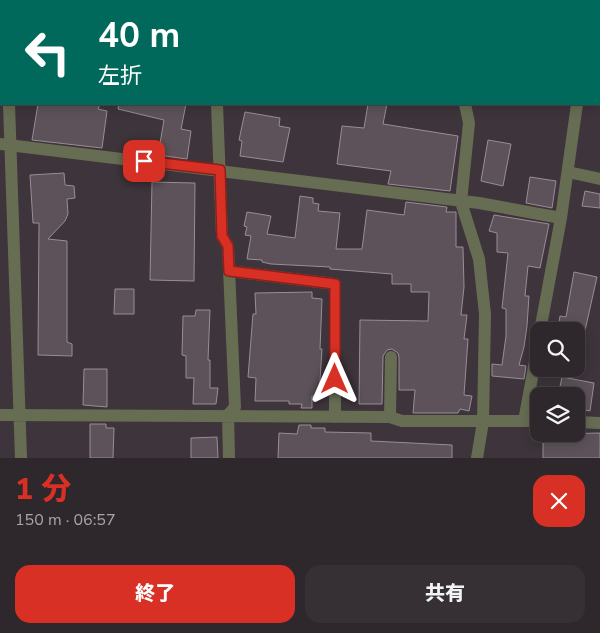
<!DOCTYPE html>
<html lang="ja">
<meta charset="utf-8">
<style>
body{margin:0;font-family:"Nunito Sans","Noto Sans JP",sans-serif;background:#362f34;color:#f1f3f6;height:100vh;display:flex;flex-direction:column;font-size:19px;white-space:nowrap}
*{box-sizing:border-box;margin:0}
p{font-size:16px;color:#a7a5a9}
.icon{flex:none;width:28px;height:28px;fill:none;stroke:currentColor;stroke-width:2;stroke-linecap:round;stroke-linejoin:round}
.map{position:relative;height:458px;overflow:hidden}
.sheet{display:flex;flex-direction:column;background:#2e272c;flex:1}
.sheet>*{flex:none}
.hud{position:absolute;left:0px;top:0px;width:600px;height:105px;box-shadow:0 2px 12px #0003,0 0 0 1px #494448;background:#00695c;color:#fff;overflow:hidden}
.tools{position:absolute;left:530px;top:322px;display:grid;gap:10px}
.tools a{display:grid;place-items:center;width:55px;height:55px;border-radius:10px;background:#2e272c;box-shadow:0 2px 12px #0003,0 0 0 1px #494448;font-size:25px}
.pin{position:absolute;display:grid;place-items:center;width:42px;height:42px;color:#fff;margin:-21px;border-radius:10px;box-shadow:0 2px 8px #0006}
.me{position:absolute;width:55px;margin:-28px;rotate:0deg;stroke-linejoin:round;filter:drop-shadow(0 0 4px #0008)}
.turn{display:flex;align-items:center;gap:18px;height:105px;padding:0 15px;font-size:22px}
.turn .icon{width:65px;height:65px;stroke-width:2.5}
.turn b{display:block;font-size:35px;line-height:42px}
.round{display:grid;place-items:center;flex:none;width:52px;height:52px;border-radius:15px;background:#362f34}
.overview{display:flex;align-items:center;justify-content:space-between;height:85px;padding:0 15px}
h1{font-size:30px;font-weight:800;line-height:38px;color:#d93025}
.action{display:flex;gap:10px;margin-top:auto;padding:10px 15px}
.action a{flex:1;height:58px;border-radius:15px;background:#d93025;color:#fff;font-size:20px;font-weight:800;line-height:58px;text-align:center}
.action a+a{background:#362f34;color:#f1f3f6}
.map>svg:first-child{display:block}
.building{fill:#5d525a;stroke:#998d96}
.lines{fill:none;stroke-linecap:round;stroke-linejoin:round}
.street{stroke:#676d53;stroke-width:12}
.route-casing{stroke:#8d1f18;stroke-width:12}
.route{stroke:#d93025;stroke-width:9}
</style>
<div class="map">
<svg width="600" height="458" viewBox="0 0 600 458">
<rect width="100%" height="100%" fill="#3e343b"/>
<!-- building -->
<path class="building" d="M 38,104 L 100,104 L 98,109 L 107,111 L 102,148 L 32,140 Z
M 119,104 L 186,104 L 181,129 L 191,131 L 187,159 L 158,155 L 164,120 L 118,109 Z
M 368,104 L 387,104 L 383,124 L 458,136 L 450,191 L 388,184 L 391,171 L 337,164 L 342,126 L 364,128 Z
M 245,112 L 280,118 L 279,126 L 290,128 L 283,162 L 240,156 L 242,141 L 239,140 Z
M 488,140 L 511,144 L 503,186 L 481,181 Z
M 64,173 L 65,185 L 74,186 L 75,198 L 67,199 L 68,214 L 65,221 L 48,239 L 67,241 L 67,342 L 72,344 L 72,356 L 38,355 L 39,223 L 33,223 L 30,175 Z
M 530,177 L 556,181 L 552,208 L 526,203 Z
M 152,182 L 195,183 L 194,281 L 150,280 Z
M 585,191 L 600,194 L 600,208 L 582,206 Z
M 300,196 L 313,198 L 313,203 L 319,204 L 318,211 L 340,213 L 336,249 L 362,249 L 367,210 L 404,215 L 406,202 L 447,207 L 446,212 L 456,212 L 456,247 L 463,247 L 464,287 L 461,315 L 467,315 L 464,339 L 468,339 L 464,395 L 472,396 L 469,411 L 460,409 L 458,413 L 413,413 L 415,390 L 399,390 L 399,357 L 398,353 L 392,349 L 387,350 L 383,356 L 382,404 L 359,404 L 360,320 L 428,321 L 429,292 L 411,292 L 411,284 L 392,284 L 392,274 L 330,269 L 330,267 L 271,264 L 262,262 L 262,260 L 247,259 L 251,236 L 245,235 L 247,227 L 244,226 L 247,212 L 271,216 L 267,234 L 295,238 Z
M 494,215 L 549,224 L 540,268 L 528,266 L 525,296 L 529,296 L 527,326 L 524,347 L 519,365 L 526,366 L 524,379 L 492,376 L 492,364 L 502,365 L 506,336 L 506,309 L 502,308 L 508,253 L 497,252 L 497,233 L 489,231 Z
M 574,272 L 597,277 L 584,335 L 558,329 L 560,316 L 566,317 Z
M 115,289 L 134,289 L 134,314 L 114,314 Z
M 312,292 L 312,298 L 322,299 L 320,349 L 322,349 L 319,396 L 312,396 L 312,408 L 301,408 L 302,404 L 289,404 L 289,401 L 255,401 L 256,378 L 248,377 L 253,314 L 256,314 L 255,293 Z
M 196,310 L 210,310 L 208,360 L 210,360 L 210,388 L 218,388 L 216,404 L 193,404 L 194,378 L 186,378 L 186,356 L 182,355 L 183,316 L 195,316 Z
M 84,369 L 107,369 L 107,407 L 83,405 Z
M 562,377 L 594,383 L 590,411 L 576,408 L 576,396 L 558,396 Z
M 90,424 L 106,424 L 106,428 L 114,428 L 113,458 L 90,458 Z
M 299,425 L 311,425 L 311,428 L 325,428 L 325,432 L 371,433 L 371,441 L 452,445 L 452,458 L 278,458 L 279,433 L 297,434 Z
M 600,433 L 600,458 L 543,458 L 543,441 L 555,441 L 555,434 Z
M 217,437 L 218,458 L 191,458 L 191,438 Z"/>
<g class="lines">
<!-- street -->
<path class="street" d="M 6,0 L 6,1
M 212,0 L 212,1
M 286,0 L 295,1
M 436,0 L 436,1
M 594,1 L 594,0
M 0,74 L 1,75
M 9,104 L 21,458
M 217,104 L 222,236 L 228,246 L 235,407 L 228,415 L 229,458
M 465,104 L 469,123 L 461,202 L 479,259 L 485,314 L 483,422 L 477,458
M 0,144 L 479,203 L 561,218
M 568,172 L 600,179
M 229,271 L 335,284 L 335,417
M 540,331 L 561,218 L 577,104
M 0,415 L 390,417 L 402,421 L 539,421
M 390,417 L 391,357
M 524,421 L 539,340
M 576,422 L 600,423"/>
</g>
<g class="lines">
<defs>
<path id="route" d="M 144,161 L 220,170 L 222,236 L 228,246 L 229,271 L 335,284 L 335,379"/>
</defs>
<!-- route casing -->
<use href="#route" class="route-casing"/>
<!-- route -->
<use href="#route" class="route"/>
</g>
</svg>
<div class="tools">
<a><svg class="icon" aria-label="search" viewBox="0 0 24 24"><circle cx="10" cy="10" r="6"/><path d="M15 15l6 6"/></svg></a>
<a><svg class="icon" aria-label="layers" viewBox="0 0 24 24"><path d="M12 4l9 5-9 5-9-5zM3 14l9 5 9-5"/></svg></a>
</div>
<div class="pin" style="left:144px;top:161px;background:#d93025"><svg class="icon" aria-label="arrive" viewBox="0 0 24 24"><path d="M6 21V4h12l-3 4 3 4H6"/></svg></div>
<svg class="me" style="left:335px;top:379px" viewBox="-20 -20 40 40"><path d="M0-17L14 15 0 8-14 15z" fill="#d93025" stroke="#fff" stroke-width="4"/></svg>
<div class="hud">
<div class="turn"><svg class="icon" aria-label="left" viewBox="0 0 24 24"><path d="M17 20v-9H6M10 6l-5 5 5 5"/></svg><div><b>40 m</b>左折</div></div>
</div>
</div>
<section class="sheet">
<div class="overview"><div><h1>1 分</h1><p>150 m · 06:57</p></div><a class="round" style="background:#d93025;color:#fff"><svg class="icon" aria-label="close" viewBox="0 0 24 24"><path d="M6 6l12 12M18 6L6 18"/></svg></a></div>
<div class="action"><a>終了</a><a>共有</a></div>
</section>
